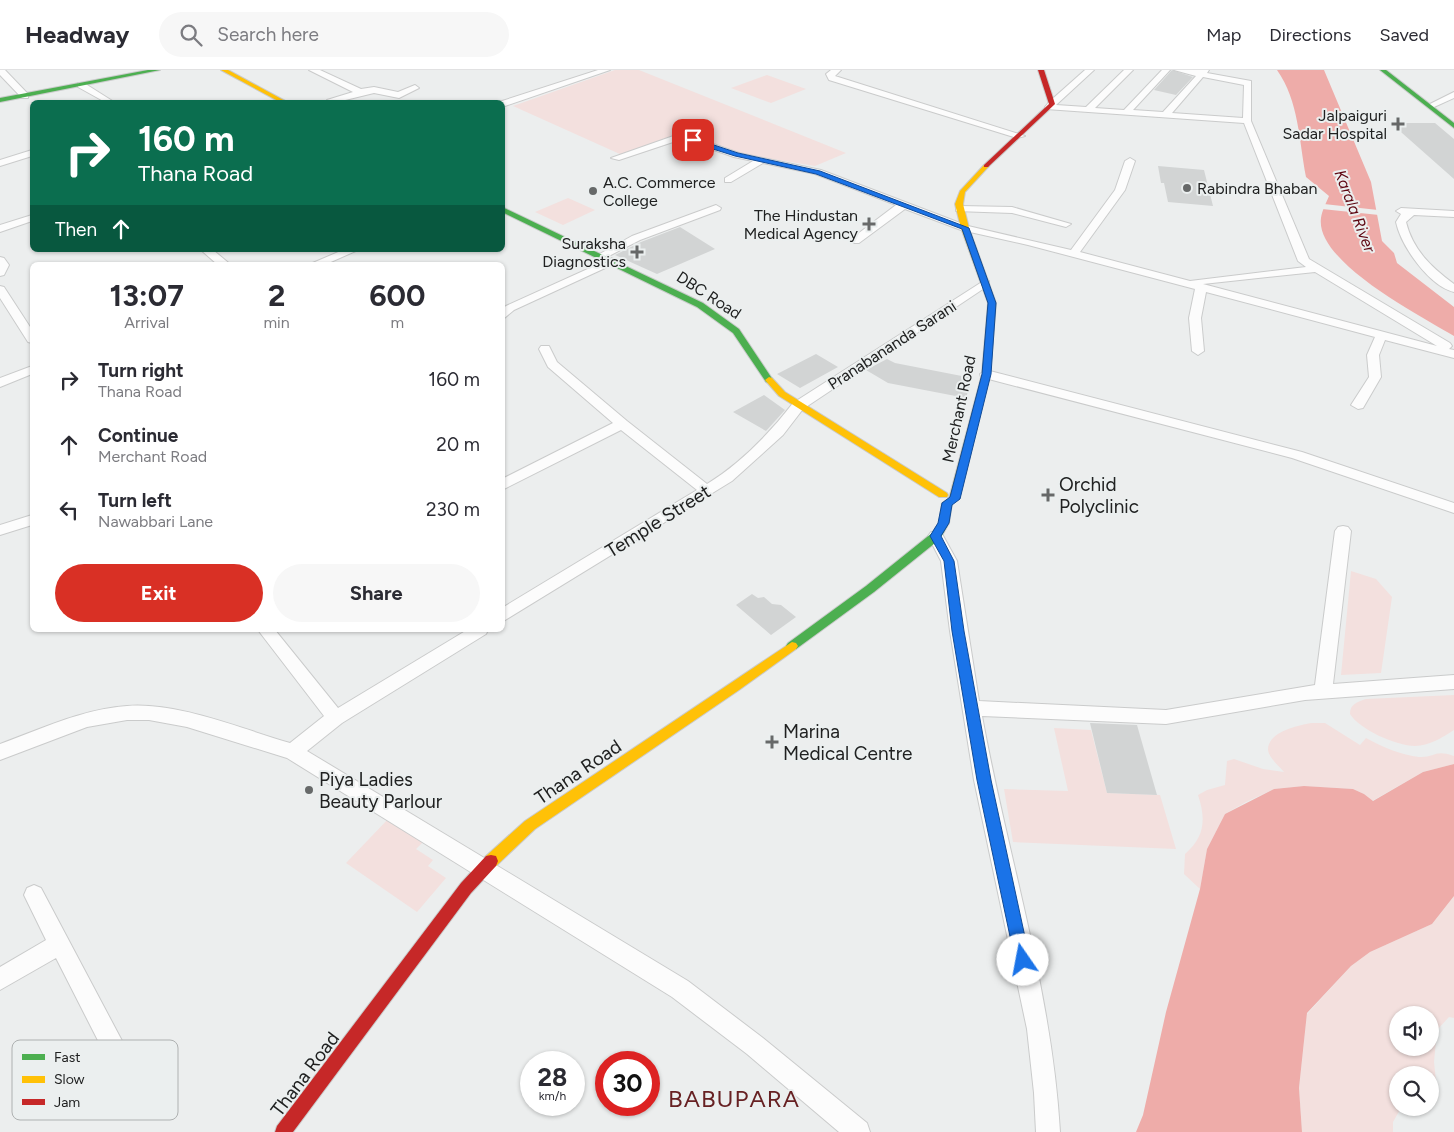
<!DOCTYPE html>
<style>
body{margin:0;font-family:Figtree,sans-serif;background:#f7f7f7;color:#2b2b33;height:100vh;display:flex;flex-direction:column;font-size:19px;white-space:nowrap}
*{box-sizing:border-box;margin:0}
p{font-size:16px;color:#7c7c81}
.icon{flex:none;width:28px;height:28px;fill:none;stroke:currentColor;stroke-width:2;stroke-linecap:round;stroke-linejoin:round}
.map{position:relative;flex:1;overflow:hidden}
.details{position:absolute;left:30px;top:192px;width:475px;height:370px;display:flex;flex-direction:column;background:#fff;border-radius:8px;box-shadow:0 1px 4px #0004}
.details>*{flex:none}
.top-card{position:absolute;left:30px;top:30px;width:475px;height:152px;border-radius:8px;box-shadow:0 1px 4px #0004;background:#0b6e4f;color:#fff;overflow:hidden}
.controls{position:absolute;left:1389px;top:936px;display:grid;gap:10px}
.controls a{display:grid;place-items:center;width:50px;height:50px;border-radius:50%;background:#fff;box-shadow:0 1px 4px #0004;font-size:25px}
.speed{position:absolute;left:520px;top:981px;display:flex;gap:10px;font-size:25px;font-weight:700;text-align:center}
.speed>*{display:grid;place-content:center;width:65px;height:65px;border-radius:50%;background:#fff;box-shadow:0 1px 4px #0004;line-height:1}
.speed small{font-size:12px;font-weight:400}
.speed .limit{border:8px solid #d22;background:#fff;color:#111}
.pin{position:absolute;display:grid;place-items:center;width:42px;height:42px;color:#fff;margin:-21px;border-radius:10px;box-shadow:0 2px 8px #0006}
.me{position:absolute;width:55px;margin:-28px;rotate:348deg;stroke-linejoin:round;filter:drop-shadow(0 0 4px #0008)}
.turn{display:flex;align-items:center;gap:18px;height:105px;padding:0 25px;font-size:22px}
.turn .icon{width:65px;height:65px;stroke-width:2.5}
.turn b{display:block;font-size:35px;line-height:42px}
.then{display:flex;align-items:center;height:48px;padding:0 25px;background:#0003;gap:10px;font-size:19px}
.eta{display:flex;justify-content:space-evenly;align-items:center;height:85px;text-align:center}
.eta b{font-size:30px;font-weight:700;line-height:35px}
.primary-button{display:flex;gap:10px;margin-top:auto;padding:10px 25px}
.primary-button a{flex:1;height:58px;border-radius:30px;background:#d93025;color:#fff;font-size:20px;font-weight:700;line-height:58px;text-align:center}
.primary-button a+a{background:#f7f7f7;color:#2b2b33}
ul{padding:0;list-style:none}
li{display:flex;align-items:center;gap:15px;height:65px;padding:0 25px}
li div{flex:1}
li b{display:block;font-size:19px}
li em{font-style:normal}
header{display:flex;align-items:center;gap:30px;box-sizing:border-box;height:70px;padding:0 25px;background:#fff;border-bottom:1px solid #e1e1e2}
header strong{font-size:24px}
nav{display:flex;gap:28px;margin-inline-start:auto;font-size:18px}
.search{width:350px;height:45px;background:#f7f7f7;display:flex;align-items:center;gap:12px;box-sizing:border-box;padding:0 18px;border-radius:28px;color:#7c7c81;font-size:19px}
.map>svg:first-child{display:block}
.green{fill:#f3e0de;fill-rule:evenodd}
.water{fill:#eeaca9}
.pier{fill:#eceeee}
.building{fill:#d2d4d4}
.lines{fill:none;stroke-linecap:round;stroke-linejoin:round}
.street-casing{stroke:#cacbcb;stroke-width:2}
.fast-casing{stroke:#cacbcb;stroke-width:2}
.slow-casing{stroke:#cacbcb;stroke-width:2}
.jam-casing{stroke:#cacbcb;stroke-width:2}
.street{fill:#fcfcfc;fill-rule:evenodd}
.fast{fill:#4caf50;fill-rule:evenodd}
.slow{fill:#ffc107;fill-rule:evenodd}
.jam{fill:#c62828;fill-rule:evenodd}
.route{fill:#1a73e8;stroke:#114b97}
.poi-dot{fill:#676969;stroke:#ebefef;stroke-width:2}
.labels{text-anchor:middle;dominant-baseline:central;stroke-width:4;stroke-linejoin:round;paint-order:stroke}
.far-poi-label{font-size:16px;fill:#202121;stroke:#ebefef;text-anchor:end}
.far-water-label{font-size:16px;font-style:italic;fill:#5e0611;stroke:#ebefef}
.far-street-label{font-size:16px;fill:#202121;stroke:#ebefef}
.poi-label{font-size:19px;fill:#202121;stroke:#ebefef;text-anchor:start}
.street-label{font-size:19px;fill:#202121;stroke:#ebefef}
.near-neighbourhood-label{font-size:24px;letter-spacing:1px;fill:#672123;stroke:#ebefef}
.key{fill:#ebefef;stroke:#aeb1b1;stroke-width:1}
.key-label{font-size:14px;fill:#202121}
</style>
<header>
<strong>Headway</strong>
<div class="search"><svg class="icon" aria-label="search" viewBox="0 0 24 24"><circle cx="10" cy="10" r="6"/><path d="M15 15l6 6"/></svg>Search here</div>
<nav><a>Map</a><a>Directions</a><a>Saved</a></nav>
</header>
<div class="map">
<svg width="1454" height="1062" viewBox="0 0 1454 1062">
<rect width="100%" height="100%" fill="#eceeee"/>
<!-- green -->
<path class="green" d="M 615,0 L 639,0 L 846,83 L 815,96 L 737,83 C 734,79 691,67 681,63 L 622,85 L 513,36 Z
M 767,5 L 806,19 L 771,33 L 731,18 Z
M 568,128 L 595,140 L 563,155 L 535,142 Z
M 1351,501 L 1376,509 L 1392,527 L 1381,603 L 1341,605 Z
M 1454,625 L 1454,660 C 1443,667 1429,676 1415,676 C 1396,676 1359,659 1350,644 C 1350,634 1357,632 1366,629 Z
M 1312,653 L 1325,653 L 1360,675 L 1366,668 C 1382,677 1402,685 1419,687 C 1435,688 1434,679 1454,686 L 1454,694 L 1423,702 L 1372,731 L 1364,724 L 1353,719 L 1304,716 L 1274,719 L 1246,732 L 1225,744 L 1207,779 L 1200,819 L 1184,804 L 1185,784 C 1205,767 1206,749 1198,725 L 1207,720 L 1225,715 L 1227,691 L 1234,689 L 1263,699 L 1284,702 C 1279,696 1269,688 1268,680 C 1267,662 1299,655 1312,653 Z
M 1054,658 L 1091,660 L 1107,723 L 1160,725 L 1176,779 L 1013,772 L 1004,719 L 1068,721 Z
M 390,747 L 425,770 L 416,779 L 433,790 L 428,796 L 446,808 L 417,842 L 346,793 Z
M 1454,826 L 1454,948 L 1449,947 L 1437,960 L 1434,992 L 1436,1011 L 1430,1018 L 1430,1005 L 1398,1005 L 1398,1038 L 1401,1038 L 1393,1052 L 1393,1062 L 1302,1062 L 1299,1018 L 1307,944 L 1351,896 L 1370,882 L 1432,854 ZM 1398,945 L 1430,945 L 1430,978 L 1398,978 Z"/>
<!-- water -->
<path class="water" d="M 1277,0 L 1324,0 L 1371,112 L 1382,171 L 1394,183 L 1397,193 L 1454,237 L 1454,266 C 1421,246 1315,192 1321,148 C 1322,141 1326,133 1329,126 L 1306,107 C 1299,71 1299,31 1277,0 Z
M 1454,694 L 1454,826 L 1432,854 L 1370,882 L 1351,896 L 1307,943 L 1299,1018 L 1302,1062 L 1136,1062 L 1143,1045 L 1166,942 L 1200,819 L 1207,779 L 1225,744 L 1274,719 L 1304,716 L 1353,719 L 1364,724 L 1373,731 L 1423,702 Z"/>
<!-- pier -->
<path class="pier" d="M 1324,134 L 1378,140 L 1379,145 L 1322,139 Z"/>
<!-- building -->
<path class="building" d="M 1172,0 L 1193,7 L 1176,25 L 1154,20 Z
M 1402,53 L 1435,53 L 1454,69 L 1454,109 L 1393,55 L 1404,55 Z
M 1158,96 L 1204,100 L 1213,136 L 1168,132 L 1164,113 L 1161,113 Z
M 680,157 L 715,179 L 657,204 L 615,185 L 641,172 Z
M 816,284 L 838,297 L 800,318 L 777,304 Z
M 887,289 L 895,293 L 972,308 L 966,328 L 888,313 L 866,300 Z
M 764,325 L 785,340 L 766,361 L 733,342 Z
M 752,524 L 758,528 L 764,527 L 772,534 L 781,535 L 796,547 L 771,565 L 736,535 Z
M 1090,653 L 1137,655 L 1157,725 L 1107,723 Z"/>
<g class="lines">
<defs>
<path id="street" d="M 0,0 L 5,0 L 28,24 L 28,28 L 22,28 L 0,5 Z
M 309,0 L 320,0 L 361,19 L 374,17 L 398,22 L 415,15 L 419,18 L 399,28 L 374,23 L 337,32 L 326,32 L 327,30 L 353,22 Z
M 598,0 L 610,0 L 505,36 L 502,36 L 502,32 L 499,32 Z
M 831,0 L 841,0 L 835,6 L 1025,66 L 1017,68 L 829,10 L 826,4 Z
M 1085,0 L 1094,0 L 1056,35 L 1086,37 L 1124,0 L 1133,0 L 1095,38 L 1124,40 L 1162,0 L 1170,0 L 1133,40 L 1163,42 L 1196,6 L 1174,0 L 1209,0 L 1207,3 L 1251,11 L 1251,51 L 1309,189 L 1450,273 L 1452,276 L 1449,279 L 1454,280 L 1454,288 L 1385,270 L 1379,285 L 1381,307 L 1363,338 L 1358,339 L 1351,335 L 1369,307 L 1367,285 L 1375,267 L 1206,222 L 1201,248 L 1204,281 L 1198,285 L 1192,281 L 1189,248 L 1195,219 L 1028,175 L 961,160 L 905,139 L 859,173 L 851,173 L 851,169 L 896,135 L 815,104 L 763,93 L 731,112 L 725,112 L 725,108 L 753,91 L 734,87 L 682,69 L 619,90 L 611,88 L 682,63 L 739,83 L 821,100 L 968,156 L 1071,180 L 1115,120 L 1125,91 L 1130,88 L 1135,91 L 1125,120 L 1080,182 L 1190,211 L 1306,197 L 1298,191 L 1244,53 L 1046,39 L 1045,37 L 1049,32 ZM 1203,7 L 1244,15 L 1243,48 L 1172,43 ZM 1315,202 L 1437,276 L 1203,214 Z
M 78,13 L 84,13 L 114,32 L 105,32 L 78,17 Z
M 1454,22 L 1454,28 L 1434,37 L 1430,34 Z
M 32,80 L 32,86 L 0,96 L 0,90 Z
M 716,135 L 721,138 L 720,140 L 640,170 L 605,188 L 601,189 L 596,186 L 632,166 Z
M 960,136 L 1012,137 L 1071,154 L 1066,157 L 1012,143 L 956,141 L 956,137 Z
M 1401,138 L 1454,141 L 1454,147 L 1414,145 L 1406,152 C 1413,180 1431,197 1454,214 L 1454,222 C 1429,216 1401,176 1396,152 L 1401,144 L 1396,141 Z
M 32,145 L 32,151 L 0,162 L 0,155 Z
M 201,180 L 213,180 L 231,195 L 218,195 Z
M 343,180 L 358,180 L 324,195 L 308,195 Z
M 0,187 L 4,188 L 9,195 L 4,205 L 0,206 Z
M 612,188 L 618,191 L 616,193 L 514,240 L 502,250 L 502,239 L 506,236 Z
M 985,210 L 989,211 L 989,215 L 803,339 L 783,365 L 732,411 L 502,552 L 502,538 L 697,420 L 621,360 L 502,420 L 502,409 L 613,353 L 548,297 L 539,279 L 541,276 L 549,276 L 557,292 L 627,351 L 707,414 C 741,393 769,364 793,333 Z
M 0,216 L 4,217 L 32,260 L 32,273 L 28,272 L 0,228 Z
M 32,296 L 32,304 L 0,317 L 0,308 Z
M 986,300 L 1302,382 L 1454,433 L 1454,443 L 1292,388 L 981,307 L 980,304 Z
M 32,445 L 32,455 L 0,465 L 0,455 Z
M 1343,456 L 1348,457 L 1351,461 L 1333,614 L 1454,605 L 1454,619 L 1305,630 L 1166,654 L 982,646 C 1007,784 1052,921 1060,1062 L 1036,1062 L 1034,1023 L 1027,959 L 974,710 L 950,561 L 941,491 L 928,466 L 931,462 L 941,462 L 957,491 L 979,631 L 1166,640 L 1315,615 L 1335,461 L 1338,457 Z
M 258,560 L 275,560 L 338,638 L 467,560 L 488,560 L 486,564 L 342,653 L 307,681 L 688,911 L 763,968 L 867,1053 L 870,1062 L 839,1062 L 747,984 L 672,927 L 287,688 L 187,657 L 149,650 L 127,650 L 87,657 L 0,690 L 0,674 C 41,659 83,639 127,636 C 179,632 241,659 290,673 L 324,646 Z
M 34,815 L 41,818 L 129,984 L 133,992 L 129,1000 L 121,1004 L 113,1000 L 56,888 L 0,920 L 0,897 L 46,870 L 24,825 L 27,818 Z"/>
<path id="fast" d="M 148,0 L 160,0 L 0,32 L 0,28 Z
M 1380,0 L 1386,0 L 1454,53 L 1454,58 Z
M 502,137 L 703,233 L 739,259 L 773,310 L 769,313 L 766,312 L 733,263 L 697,237 L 502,142 Z
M 947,430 L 952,433 L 949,453 L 940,469 L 874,522 L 796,579 L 788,579 L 786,576 L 788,573 L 866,516 L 932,463 L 939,453 L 942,433 Z"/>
<path id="slow" d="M 221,0 L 228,0 L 287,32 L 280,32 Z
M 984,95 L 989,96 L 965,122 L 963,134 L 969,158 L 996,233 L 990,304 L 959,429 L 954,432 L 949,429 L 982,304 L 988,233 L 961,158 L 955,134 L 960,121 Z
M 769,307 L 772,308 L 785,322 L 947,423 L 948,425 L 947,427 L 939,427 L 779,326 L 765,310 Z
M 792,572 L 796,573 L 798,576 L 796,579 L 739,620 L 535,759 L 496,796 L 491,797 L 486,796 L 484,791 L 486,786 L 525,751 Z"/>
<path id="jam" d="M 1038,0 L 1044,0 L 1055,34 L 988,97 L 984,97 L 984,95 L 1049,34 Z
M 491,785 L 496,786 L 498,791 L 496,796 L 471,823 L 293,1062 L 275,1062 L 277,1056 L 461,813 L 486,786 Z"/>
</defs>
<!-- street casing -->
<use href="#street" class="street-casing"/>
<!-- fast casing -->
<use href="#fast" class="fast-casing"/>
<!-- slow casing -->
<use href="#slow" class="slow-casing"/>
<!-- jam casing -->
<use href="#jam" class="jam-casing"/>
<!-- street -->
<use href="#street" class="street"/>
<!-- fast -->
<use href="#fast" class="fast"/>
<!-- slow -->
<use href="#slow" class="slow"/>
<!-- jam -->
<use href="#jam" class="jam"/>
</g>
<!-- route -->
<path class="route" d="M 693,68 L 738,83 L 820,101 L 969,158 L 996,233 L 991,304 L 960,429 L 952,435 L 949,453 L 941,466 L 954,491 L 964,561 L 991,710 L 1030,890 L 1028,895 L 1023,897 L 1017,895 L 1015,890 L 977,710 L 952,561 L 944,491 L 930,466 L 938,453 L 942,433 L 950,427 L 982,304 L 988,233 L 962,159 L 816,104 L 735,86 L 691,72 Z"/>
<!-- markers -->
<g class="poi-dot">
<path d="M1395.5 46.5h5v5h5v5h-5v5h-5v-5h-5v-5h5z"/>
<circle cx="1187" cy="118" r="5"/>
<circle cx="593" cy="121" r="5"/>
<path d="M866.5 146.5h5v5h5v5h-5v5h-5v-5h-5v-5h5z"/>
<path d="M634.5 174.5h5v5h5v5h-5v5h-5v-5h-5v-5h5z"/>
<path d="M1045.5 417.5h5v5h5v5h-5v5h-5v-5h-5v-5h5z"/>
<path d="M769.5 664.5h5v5h5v5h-5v5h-5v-5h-5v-5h5z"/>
<circle cx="309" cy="720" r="5"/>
</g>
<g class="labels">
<!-- far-poi labels -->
<g class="far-poi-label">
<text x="1387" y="45">Jalpaiguri<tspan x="1387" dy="18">Sadar Hospital</tspan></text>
<text x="603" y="112" text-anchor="start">A.C. Commerce<tspan x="603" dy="18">College</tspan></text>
<text x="1197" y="118" text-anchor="start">Rabindra Bhaban</text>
<text x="858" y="145">The Hindustan<tspan x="858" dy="18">Medical Agency</tspan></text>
<text x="626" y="173">Suraksha<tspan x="626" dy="18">Diagnostics</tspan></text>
</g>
<!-- far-water labels -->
<g class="far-water-label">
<text transform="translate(1355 141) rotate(69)">Karala River</text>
</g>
<!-- far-street labels -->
<g class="far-street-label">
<text transform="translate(709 225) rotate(33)">DBC Road</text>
<text transform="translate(892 275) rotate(-33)">Pranabananda Sarani</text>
<text transform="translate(959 339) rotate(-78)">Merchant Road</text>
</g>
<!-- poi labels -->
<g class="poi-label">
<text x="1059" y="414">Orchid<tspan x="1059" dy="22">Polyclinic</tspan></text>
<text x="783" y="661">Marina<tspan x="783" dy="22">Medical Centre</tspan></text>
<text x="319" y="709">Piya Ladies<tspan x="319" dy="22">Beauty Parlour</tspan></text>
</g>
<!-- street labels -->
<g class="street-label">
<text transform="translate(658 451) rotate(-32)">Temple Street</text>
<text transform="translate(578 702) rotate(-34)">Thana Road</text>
<text transform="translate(305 1004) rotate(-53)">Thana Road</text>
</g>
<!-- near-neighbourhood labels -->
<g class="near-neighbourhood-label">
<text x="734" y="1028">BABUPARA</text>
</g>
</g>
<!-- legend -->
<rect x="12" y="970" width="166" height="80" rx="8" class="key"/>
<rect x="22" y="984" width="23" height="6" fill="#4caf50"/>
<rect x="22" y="1006" width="23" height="7" fill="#ffc107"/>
<rect x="22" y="1029" width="23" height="6" fill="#c62828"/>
<g class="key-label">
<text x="54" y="992">Fast</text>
<text x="54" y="1014">Slow</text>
<text x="54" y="1037">Jam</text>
</g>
</svg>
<div class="controls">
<a><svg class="icon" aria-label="sound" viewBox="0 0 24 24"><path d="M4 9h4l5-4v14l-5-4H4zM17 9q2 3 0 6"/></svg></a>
<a><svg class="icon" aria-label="search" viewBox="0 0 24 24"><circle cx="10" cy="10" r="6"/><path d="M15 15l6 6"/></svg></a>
</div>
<div class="speed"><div>28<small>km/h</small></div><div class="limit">30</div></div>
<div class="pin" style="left:693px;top:70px;background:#d93025"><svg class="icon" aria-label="arrive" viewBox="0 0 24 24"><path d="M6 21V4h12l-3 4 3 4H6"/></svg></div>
<svg class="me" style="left:1023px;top:890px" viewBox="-20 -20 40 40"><circle r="19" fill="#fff"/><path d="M0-13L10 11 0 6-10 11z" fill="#1a73e8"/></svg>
<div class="top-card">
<div class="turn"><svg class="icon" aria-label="right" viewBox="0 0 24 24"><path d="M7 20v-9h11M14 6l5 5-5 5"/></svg><div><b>160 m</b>Thana Road</div></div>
<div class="then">Then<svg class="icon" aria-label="ahead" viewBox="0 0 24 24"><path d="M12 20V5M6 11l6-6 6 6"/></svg></div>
</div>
<section class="details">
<div class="eta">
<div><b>13:07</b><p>Arrival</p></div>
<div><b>2</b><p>min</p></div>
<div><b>600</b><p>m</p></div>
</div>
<ul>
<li><svg class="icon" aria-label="right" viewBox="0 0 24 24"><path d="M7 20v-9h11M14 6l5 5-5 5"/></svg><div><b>Turn right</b><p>Thana Road</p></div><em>160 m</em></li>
<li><svg class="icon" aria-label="ahead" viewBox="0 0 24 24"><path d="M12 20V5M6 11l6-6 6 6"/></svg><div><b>Continue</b><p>Merchant Road</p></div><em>20 m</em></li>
<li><svg class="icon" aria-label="left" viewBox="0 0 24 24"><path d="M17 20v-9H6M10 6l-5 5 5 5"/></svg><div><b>Turn left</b><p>Nawabbari Lane</p></div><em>230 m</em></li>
</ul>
<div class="primary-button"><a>Exit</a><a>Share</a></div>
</section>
</div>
